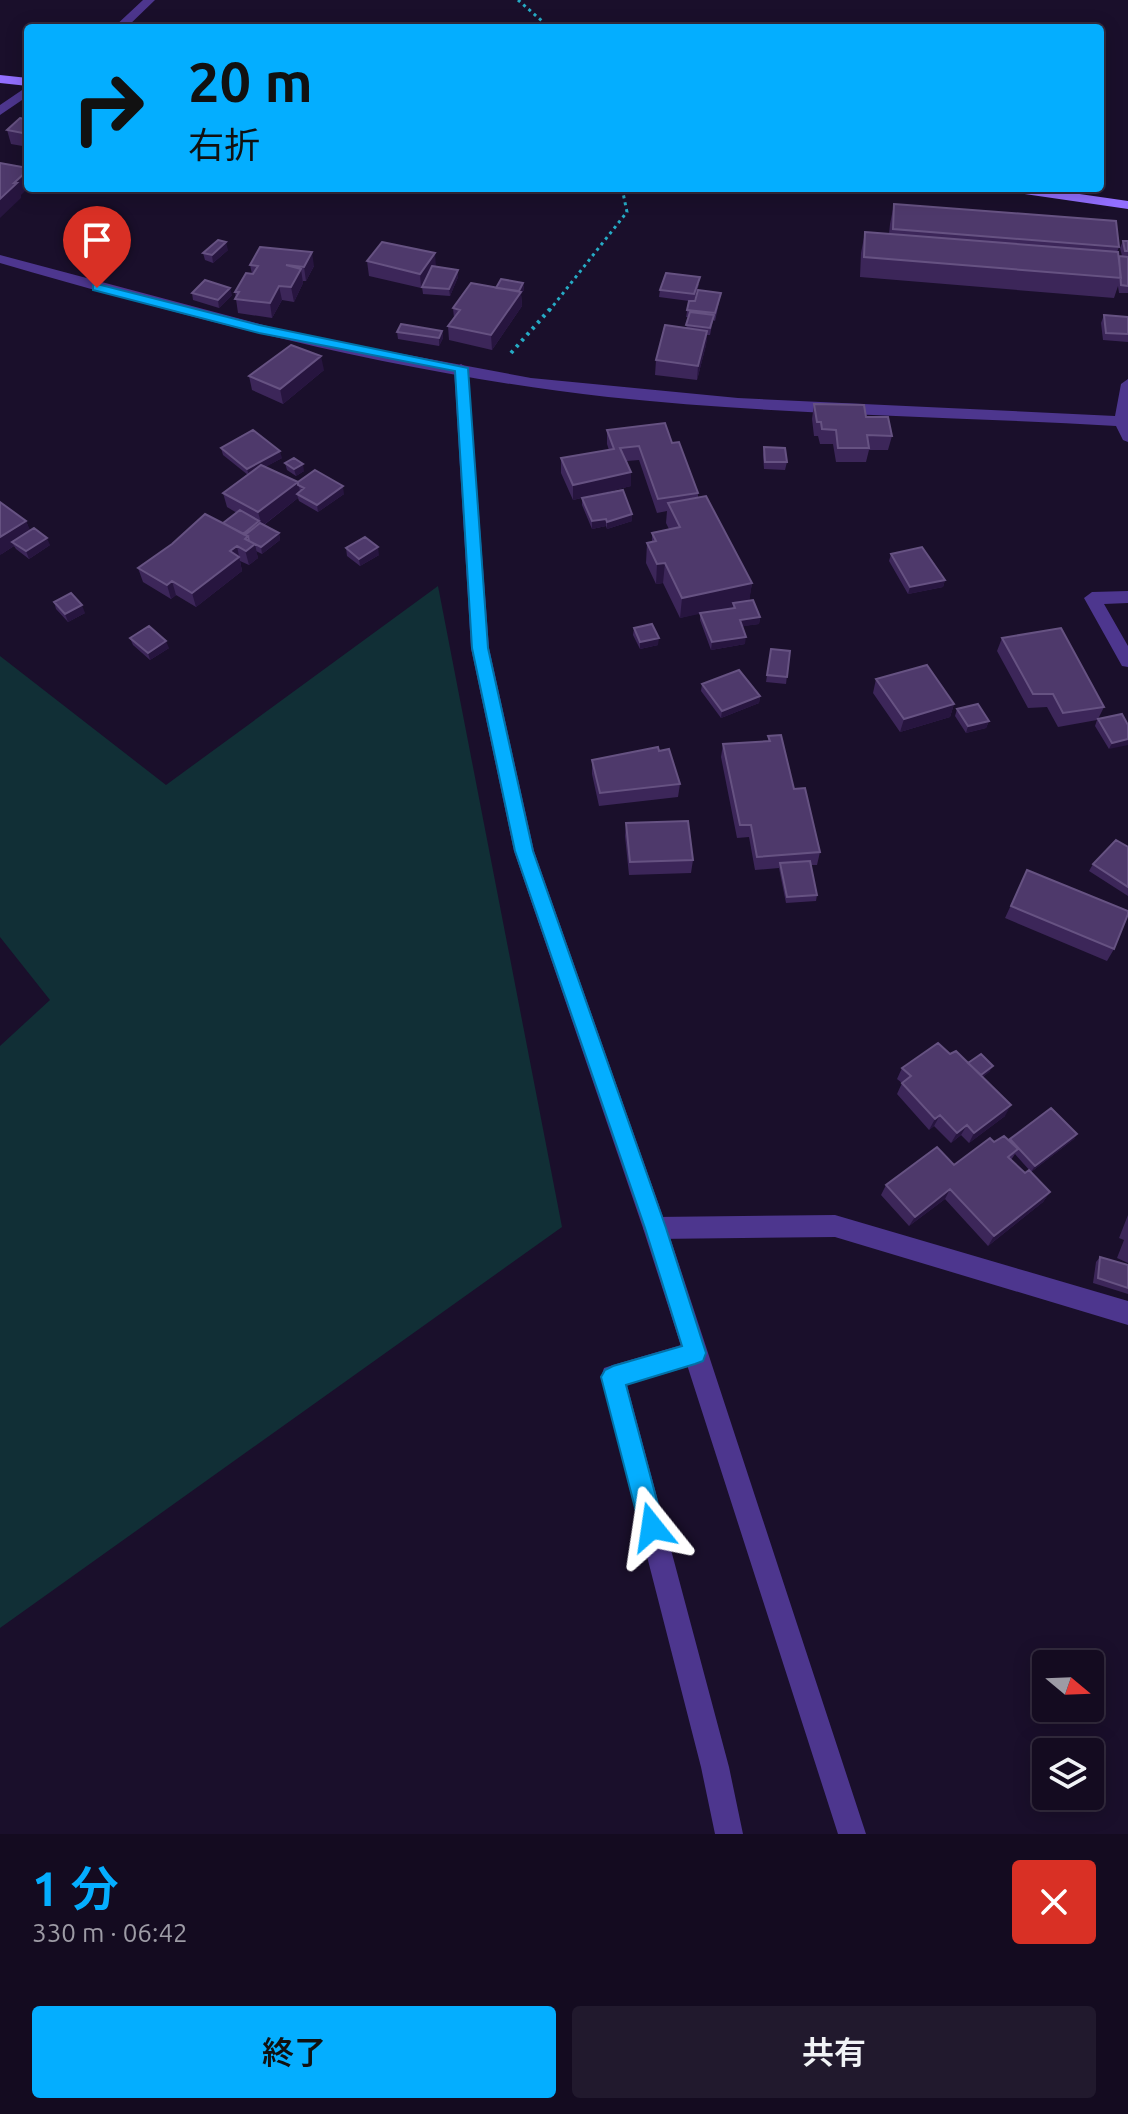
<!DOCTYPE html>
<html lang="ja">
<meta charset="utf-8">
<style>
body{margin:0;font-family:Ubuntu,"Noto Sans JP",sans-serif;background:#21192d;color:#f1f3f6;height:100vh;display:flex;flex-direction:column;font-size:30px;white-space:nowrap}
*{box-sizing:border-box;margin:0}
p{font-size:26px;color:#9d9ba5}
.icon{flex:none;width:44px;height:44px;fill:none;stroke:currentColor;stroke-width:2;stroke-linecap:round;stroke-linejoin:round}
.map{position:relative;height:1834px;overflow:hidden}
.side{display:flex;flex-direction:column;background:#140b20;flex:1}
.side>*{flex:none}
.banner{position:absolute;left:24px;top:24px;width:1080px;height:168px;border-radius:8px;box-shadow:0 4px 20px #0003,0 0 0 2px #332b3e;background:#04aeff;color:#111;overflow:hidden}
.needle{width:52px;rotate:109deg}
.buttons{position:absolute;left:1032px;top:1650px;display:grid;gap:16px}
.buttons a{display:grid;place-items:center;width:72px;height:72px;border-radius:8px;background:#140b20;box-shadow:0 4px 20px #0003,0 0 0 2px #332b3e;font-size:40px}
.pin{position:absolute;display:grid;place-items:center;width:68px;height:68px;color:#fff;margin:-82px -34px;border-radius:50% 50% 50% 0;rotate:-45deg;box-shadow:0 0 8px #0007}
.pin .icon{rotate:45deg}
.me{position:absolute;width:88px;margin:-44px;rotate:345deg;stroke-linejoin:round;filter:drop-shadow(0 0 6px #0008)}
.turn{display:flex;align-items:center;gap:28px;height:168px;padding:0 32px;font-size:36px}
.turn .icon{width:104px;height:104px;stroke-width:2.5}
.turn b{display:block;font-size:56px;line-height:68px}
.round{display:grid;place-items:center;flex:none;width:84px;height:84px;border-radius:8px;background:#21192d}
.overview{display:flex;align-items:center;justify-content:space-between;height:136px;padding:0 32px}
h1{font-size:48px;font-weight:600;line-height:60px;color:#04aeff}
.button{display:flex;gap:16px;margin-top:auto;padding:16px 32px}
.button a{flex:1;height:92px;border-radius:8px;background:#04aeff;color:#111;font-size:32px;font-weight:600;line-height:92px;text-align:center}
.button a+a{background:#21192d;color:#f1f3f6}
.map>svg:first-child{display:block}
.green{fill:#112f36}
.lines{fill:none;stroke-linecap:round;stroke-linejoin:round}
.path-far1{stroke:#26abc5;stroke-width:3;stroke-dasharray:3 4;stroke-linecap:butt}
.path{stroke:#26abc5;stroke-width:4;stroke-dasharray:3 5;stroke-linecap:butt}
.minor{fill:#4d368e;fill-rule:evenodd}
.tertiary{fill:#4d368e;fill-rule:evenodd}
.secondary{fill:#936fff;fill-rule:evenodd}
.wall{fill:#3c2659;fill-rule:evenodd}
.shaded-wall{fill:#27153f}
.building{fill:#4e396b;stroke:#665282;stroke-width:2}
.route{fill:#04aeff;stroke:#0371a6;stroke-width:2}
</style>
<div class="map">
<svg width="1128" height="1834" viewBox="0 0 1128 1834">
<rect width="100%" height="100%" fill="#1a0f2b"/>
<!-- green -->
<path class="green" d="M 438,586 L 562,1227 L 0,1628 L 0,1046 L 50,1000 L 0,937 L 0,656 L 166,785 Z"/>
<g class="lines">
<!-- path-far1 -->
<path class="path-far1" d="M 518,0 L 550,28
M 549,311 L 627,212 L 622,188"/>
<!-- path -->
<path class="path" d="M 511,353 L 550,309"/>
<!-- minor -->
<path class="minor" d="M 143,0 L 155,0 L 126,28 L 113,28 Z
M 28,86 L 28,96 L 0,115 L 0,105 Z
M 0,255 L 301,335 L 531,378 L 738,398 L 1115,416 L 1121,384 L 1128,379 L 1128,442 L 1123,440 L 1116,426 C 947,416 777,415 608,397 C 401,374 199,321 0,263 Z
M 1128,591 L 1128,603 L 1104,604 L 1128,646 L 1128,667 L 1122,666 L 1084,598 L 1092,592 Z
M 835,1215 L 1128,1301 L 1128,1325 L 835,1237 L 655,1239 L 647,1236 L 643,1228 L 647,1220 L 655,1217 Z
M 695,1341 L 704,1344 L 707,1353 L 704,1362 L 627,1385 L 729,1767 L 743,1834 L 715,1834 L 701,1767 L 601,1377 L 604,1368 L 613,1365 Z"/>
<!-- tertiary -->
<path class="tertiary" d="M 461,364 L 468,368 L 489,648 L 534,851 L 667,1228 L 866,1834 L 838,1834 L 643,1228 L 514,851 L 471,648 L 454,368 Z"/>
<!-- secondary -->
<path class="secondary" d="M 0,75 L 28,78 L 28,86 L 0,83 Z
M 1005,188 L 1038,188 L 1128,201 L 1128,209 L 1011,192 Z"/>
</g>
<!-- wall -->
<path class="wall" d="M 28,120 L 28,147 L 11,144 L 7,130 Z
M 894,204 L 1119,247 L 1117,252 L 1118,257 L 1122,256 L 1120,248 L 1123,241 L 1128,241 L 1128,293 L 1119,293 L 1118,286 L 1114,298 L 860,277 L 861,253 L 865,232 L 889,234 L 890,224 Z
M 228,250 L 213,263 L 205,260 L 203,253 Z
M 367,261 L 458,270 L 458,277 L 450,296 L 423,294 L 422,287 L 421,288 L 369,276 Z
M 250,265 L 314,266 L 306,281 L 303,281 L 303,283 L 294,302 L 282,300 L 272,318 L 238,313 L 235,292 L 252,274 Z
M 523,283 L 524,290 L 521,294 L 522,306 L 492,350 L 449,340 L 448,326 L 454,318 L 453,308 L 496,288 Z
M 699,284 L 694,301 L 721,293 L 715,321 L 713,320 L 710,335 L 707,335 L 706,345 L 697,380 L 655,375 L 656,360 L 686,328 L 689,317 L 686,317 L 689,301 L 659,297 L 660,290 Z
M 192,293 L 232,295 L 219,308 L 193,300 Z
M 1104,315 L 1128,317 L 1128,342 L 1103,340 L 1101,323 Z
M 442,331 L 443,338 L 439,346 L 398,339 L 397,332 Z
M 324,370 L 283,404 L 252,390 L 249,376 Z
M 814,404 L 866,417 L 892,436 L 888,450 L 869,450 L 866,462 L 836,462 L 833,444 L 820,444 L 818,436 L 814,436 L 812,419 Z
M 607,430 L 672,443 L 698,493 L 698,497 L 752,583 L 749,600 L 760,617 L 759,624 L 742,626 L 745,644 L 711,650 L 700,620 L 700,613 L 680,618 L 663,583 L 656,584 L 646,563 L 647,543 L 652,542 L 652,533 L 669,529 L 666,523 L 667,511 L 657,513 L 639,460 L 627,461 L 631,486 L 573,500 L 561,473 L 561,458 L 609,450 L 607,444 ZM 733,607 L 732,608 L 706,612 Z
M 764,447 L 787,462 L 785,470 L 764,469 L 763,455 Z
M 221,448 L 282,458 L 265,467 L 298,482 L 344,494 L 318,512 L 299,501 L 298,498 L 264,525 L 279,533 L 280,540 L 262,554 L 256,551 L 258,558 L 249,565 L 240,561 L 242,571 L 196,607 L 176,595 L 171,599 L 143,582 L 138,568 L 172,544 L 223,523 L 237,513 L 227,507 L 223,493 L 248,475 L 223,455 Z
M 285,463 L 304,471 L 296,476 L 287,470 Z
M 582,498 L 632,514 L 632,521 L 607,529 L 606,526 L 592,529 L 582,505 Z
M 26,521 L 30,531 L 50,545 L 29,559 L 16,549 L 14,546 L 0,555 Z
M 346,548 L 379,555 L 360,566 L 347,556 Z
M 891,554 L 945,580 L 943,587 L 908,594 L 889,561 Z
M 54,602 L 85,613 L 68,622 L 56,609 Z
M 634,628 L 658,645 L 640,649 L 633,635 Z
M 130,638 L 169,648 L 150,660 L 133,645 Z
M 1002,638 L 1104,707 L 1098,719 L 1128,725 L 1109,749 L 1095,726 L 1097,720 L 1058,727 L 1047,707 L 1028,708 L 997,651 Z
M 771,649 L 790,651 L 786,684 L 766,682 Z
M 876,679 L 954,704 L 950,717 L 900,732 L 873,693 Z
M 702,684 L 760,696 L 759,703 L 721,718 L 701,691 Z
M 957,709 L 989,721 L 986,728 L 966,733 L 955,716 Z
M 768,736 L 794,789 L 820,852 L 817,865 L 811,865 L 817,895 L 816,901 L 786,903 L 779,868 L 755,870 L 749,837 L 737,838 L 721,757 L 723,744 L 768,741 Z
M 659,751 L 680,784 L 678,797 L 599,806 L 592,774 L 592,760 Z
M 626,823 L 693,860 L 691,873 L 629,875 L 625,836 Z
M 1128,847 L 1128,896 L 1089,871 L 1093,864 Z
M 1027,870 L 1114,949 L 1107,961 L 1005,918 Z
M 950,1054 L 990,1071 L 983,1077 L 1005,1116 L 969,1143 L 961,1135 L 951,1143 L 934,1126 L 929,1130 L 897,1094 L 902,1083 L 897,1079 L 902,1068 Z
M 1077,1134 L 1074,1139 L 1031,1172 L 1015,1154 L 1011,1160 L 1025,1173 L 1050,1192 L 1043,1202 L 988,1246 L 945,1199 L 909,1226 L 881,1195 L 886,1185 L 954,1165 L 994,1142 L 1009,1140 L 1010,1139 Z
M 1128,1215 L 1128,1263 L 1117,1258 L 1124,1240 L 1119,1238 Z
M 1100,1257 L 1128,1265 L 1128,1294 L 1093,1283 L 1096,1262 Z"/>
<!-- shaded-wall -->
<path class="shaded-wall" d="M 28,170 L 28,188 L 21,195 L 21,198 L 0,218 L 0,199 L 14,183 Z
M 226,242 L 228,250 L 213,263 L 212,255 Z
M 312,252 L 314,266 L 306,281 L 304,267 Z
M 435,253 L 436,267 L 421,288 L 420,274 Z
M 301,269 L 303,283 L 294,302 L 291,287 Z
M 458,270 L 458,277 L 450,296 L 449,289 Z
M 523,283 L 524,290 L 521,294 L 522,306 L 492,350 L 491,335 Z
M 279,286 L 282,300 L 272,318 L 270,303 Z
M 230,288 L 232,295 L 219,308 L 218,300 Z
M 442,331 L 443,338 L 439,346 L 439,338 Z
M 707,331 L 706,345 L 697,380 L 698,366 Z
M 321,356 L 324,370 L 283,404 L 280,389 Z
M 280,451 L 282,458 L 249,476 L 247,469 Z
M 303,464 L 304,471 L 296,476 L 294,469 Z
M 631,472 L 631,486 L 573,500 L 573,485 Z
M 298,482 L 301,496 L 297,494 L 298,498 L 262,526 L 258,512 Z
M 343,486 L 344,494 L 318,512 L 317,505 Z
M 632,514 L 632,521 L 607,529 L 607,522 Z
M 606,519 L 606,526 L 592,529 L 592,521 Z
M 26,521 L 32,535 L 12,542 L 14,546 L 0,555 L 0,537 Z
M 259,521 L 260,528 L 255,544 L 258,558 L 249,565 L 241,535 Z
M 279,533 L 280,540 L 262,554 L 261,547 Z
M 47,538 L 50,545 L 29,559 L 26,551 Z
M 237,546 L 242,571 L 196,607 L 192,593 L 230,551 Z
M 378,547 L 379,555 L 360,566 L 359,559 Z
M 665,563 L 663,583 L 656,584 L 657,564 Z
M 945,580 L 943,587 L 908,594 L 910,587 Z
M 172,581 L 176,595 L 171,599 L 167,585 Z
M 752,583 L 749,603 L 733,603 L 733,607 L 680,618 L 682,598 Z
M 82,605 L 85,613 L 68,622 L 65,614 Z
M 760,617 L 759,624 L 739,627 L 740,620 Z
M 746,637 L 745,644 L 711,650 L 712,642 Z
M 659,638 L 658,645 L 640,649 L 640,642 Z
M 166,641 L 169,648 L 150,660 L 148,653 Z
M 760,696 L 759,703 L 721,718 L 722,711 Z
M 954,704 L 950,717 L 900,732 L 904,719 Z
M 989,721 L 986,728 L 966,733 L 968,726 Z
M 1128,739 L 1128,745 L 1109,749 L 1112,743 Z
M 993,1066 L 990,1071 L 977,1082 L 980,1076 Z
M 1011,1105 L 1005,1116 L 969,1143 L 974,1133 Z
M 940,1115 L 934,1126 L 929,1130 L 935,1119 Z
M 967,1125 L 961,1135 L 951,1143 L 957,1133 Z
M 1077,1134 L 1074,1139 L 1031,1172 L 1035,1166 Z
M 950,1189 L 945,1199 L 909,1226 L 915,1217 Z
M 1050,1192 L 1043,1202 L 988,1246 L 994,1236 Z"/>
<!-- building -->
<path class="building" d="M 20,118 L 28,120 L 28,134 L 7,130 Z
M 0,163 L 28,168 L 28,170 L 14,183 L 17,183 L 0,199 Z
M 894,204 L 1116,221 L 1119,247 L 893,229 Z
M 865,232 L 1118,252 L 1121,278 L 864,257 Z
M 218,240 L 226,242 L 212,255 L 203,253 Z
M 1123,241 L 1128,241 L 1128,251 L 1125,251 Z
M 382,242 L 435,253 L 420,274 L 367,261 Z
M 260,247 L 312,252 L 304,267 L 286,265 L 301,269 L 291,287 L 279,286 L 270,303 L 235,299 L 239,292 L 235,292 L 246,273 L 253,274 L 258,266 L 250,265 Z
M 1119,256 L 1128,257 L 1128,286 L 1121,285 Z
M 432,266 L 458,270 L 449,289 L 422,287 Z
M 666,273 L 700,277 L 694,294 L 660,290 Z
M 501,279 L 523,283 L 519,291 L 496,288 Z
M 205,280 L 230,288 L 218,300 L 192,293 Z
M 471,283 L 521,292 L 491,335 L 448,326 L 460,310 L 453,308 Z
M 698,290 L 721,293 L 715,313 L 687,310 L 689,301 L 695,301 Z
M 690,312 L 714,315 L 710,328 L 686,325 Z
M 1104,315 L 1128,317 L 1128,334 L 1106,333 Z
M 401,324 L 442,331 L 439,338 L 397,332 Z
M 665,325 L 707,331 L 698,366 L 656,360 Z
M 291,345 L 321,356 L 280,389 L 249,376 Z
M 814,404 L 864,405 L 866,417 L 888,417 L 892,436 L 867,435 L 869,448 L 838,448 L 836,430 L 822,429 L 821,422 L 817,422 Z
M 665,423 L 672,443 L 679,442 L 698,493 L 658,499 L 639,446 L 620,448 L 631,472 L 573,485 L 561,458 L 614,449 L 607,430 Z
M 253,430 L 280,451 L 247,469 L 221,448 Z
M 764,447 L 785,448 L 787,462 L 765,462 Z
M 294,458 L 303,464 L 294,469 L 285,463 Z
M 261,465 L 298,482 L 258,512 L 223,493 Z
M 315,470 L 343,486 L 317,505 L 297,494 L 304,488 L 298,485 L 298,482 Z
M 623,490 L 632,514 L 607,522 L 606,519 L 592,521 L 582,498 Z
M 706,496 L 752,583 L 682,598 L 665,563 L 657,564 L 647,543 L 656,541 L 652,533 L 680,527 L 668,503 Z
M 0,502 L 26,521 L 0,537 Z
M 240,510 L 259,521 L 243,534 L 223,523 Z
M 205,514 L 248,536 L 245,539 L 255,544 L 246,551 L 237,546 L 230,551 L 239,557 L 192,593 L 172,581 L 167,585 L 138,568 L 172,544 Z
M 260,523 L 279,533 L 261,547 L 249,541 L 248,536 L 245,535 Z
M 34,528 L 47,538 L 26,551 L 12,542 Z
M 365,537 L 378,547 L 359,559 L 346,548 Z
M 922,547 L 945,580 L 910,587 L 891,554 Z
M 71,593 L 82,605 L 65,614 L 54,602 Z
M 753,600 L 760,617 L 740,620 L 746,637 L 712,642 L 700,613 L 735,608 L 733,603 Z
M 652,624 L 659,638 L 640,642 L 634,628 Z
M 149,626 L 166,641 L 148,653 L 130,638 Z
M 1061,628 L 1104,707 L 1063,713 L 1053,694 L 1033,694 L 1002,638 Z
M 771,649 L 790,651 L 787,677 L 767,675 Z
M 927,665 L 954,704 L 904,719 L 876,679 Z
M 739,670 L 760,696 L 722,711 L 702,684 Z
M 978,704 L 989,721 L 968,726 L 957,709 Z
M 1122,714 L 1128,725 L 1128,739 L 1112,743 L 1098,719 Z
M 781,735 L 794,789 L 805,788 L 820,852 L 757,857 L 751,825 L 740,825 L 723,744 L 770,741 L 768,736 Z
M 658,747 L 659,751 L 669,749 L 680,784 L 600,793 L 592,760 Z
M 688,821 L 693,860 L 630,862 L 626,823 Z
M 1116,840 L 1128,847 L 1128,887 L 1093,864 Z
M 810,861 L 817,895 L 787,897 L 780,863 Z
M 1027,870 L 1128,911 L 1128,914 L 1114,949 L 1011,906 Z
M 938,1043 L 950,1054 L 956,1051 L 1011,1105 L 974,1133 L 967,1125 L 957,1133 L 940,1115 L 935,1119 L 902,1083 L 911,1076 L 902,1068 Z
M 981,1054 L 993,1066 L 981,1075 L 968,1063 Z
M 1051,1108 L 1077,1134 L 1035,1166 L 1010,1139 Z
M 1004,1136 L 1018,1149 L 1008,1157 L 1025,1173 L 1029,1170 L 1050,1192 L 994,1236 L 950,1189 L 915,1217 L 886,1185 L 937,1147 L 954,1165 L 990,1138 L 994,1142 Z
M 1100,1257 L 1128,1265 L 1128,1288 L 1098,1278 Z"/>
<!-- route -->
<path class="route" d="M 97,284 L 259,325 L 468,368 L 488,648 L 533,851 L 666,1228 L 706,1353 L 703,1361 L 695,1364 L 626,1385 L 664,1527 L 661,1536 L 652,1539 L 644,1536 L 640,1527 L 601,1377 L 605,1370 L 613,1366 L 682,1346 L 645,1228 L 515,851 L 472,648 L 455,371 L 259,333 L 93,290 L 93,285 Z"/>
</svg>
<div class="buttons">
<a><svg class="needle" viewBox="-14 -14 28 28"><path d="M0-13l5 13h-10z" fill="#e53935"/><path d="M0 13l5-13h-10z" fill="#9d9ba5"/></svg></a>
<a><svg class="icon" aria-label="layers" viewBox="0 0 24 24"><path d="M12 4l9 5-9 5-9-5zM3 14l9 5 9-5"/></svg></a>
</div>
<div class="pin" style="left:97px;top:288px;background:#d93025"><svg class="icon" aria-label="arrive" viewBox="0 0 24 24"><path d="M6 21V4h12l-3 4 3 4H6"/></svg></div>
<svg class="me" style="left:652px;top:1527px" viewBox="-20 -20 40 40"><path d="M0-17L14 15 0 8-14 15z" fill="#04aeff" stroke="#fff" stroke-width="4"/></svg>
<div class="banner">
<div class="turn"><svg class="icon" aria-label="right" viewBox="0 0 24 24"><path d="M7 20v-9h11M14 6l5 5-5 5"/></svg><div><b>20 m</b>右折</div></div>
</div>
</div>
<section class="side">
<div class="overview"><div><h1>1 分</h1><p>330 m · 06:42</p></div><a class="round" style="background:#d93025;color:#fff"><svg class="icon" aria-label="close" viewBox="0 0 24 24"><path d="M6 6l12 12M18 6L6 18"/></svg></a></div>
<div class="button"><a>終了</a><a>共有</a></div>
</section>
